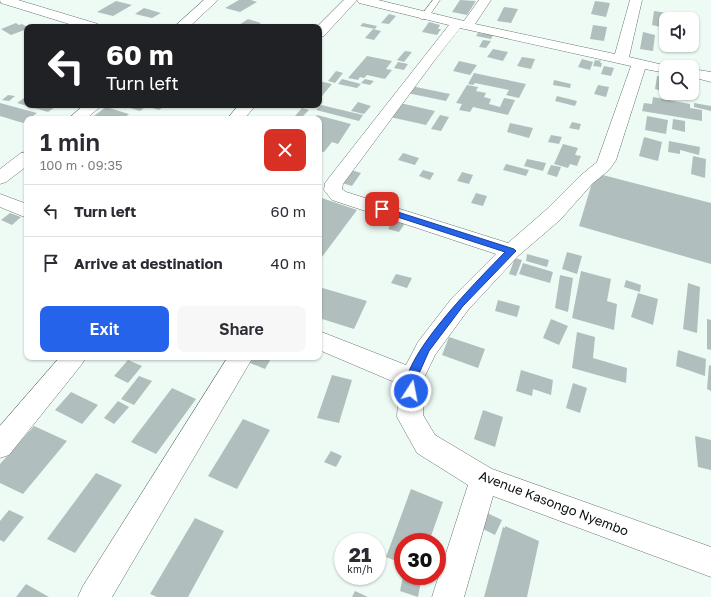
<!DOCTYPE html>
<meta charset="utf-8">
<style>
body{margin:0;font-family:"Golos Text",sans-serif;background:#f7f7f7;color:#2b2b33;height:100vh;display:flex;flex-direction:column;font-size:15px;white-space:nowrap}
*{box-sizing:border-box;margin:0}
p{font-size:13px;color:#7c7c81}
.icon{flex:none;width:22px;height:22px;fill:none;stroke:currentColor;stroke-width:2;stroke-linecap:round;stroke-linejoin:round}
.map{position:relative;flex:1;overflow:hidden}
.panel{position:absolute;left:24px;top:116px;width:298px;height:244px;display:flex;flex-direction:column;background:#fff;border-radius:8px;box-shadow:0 1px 3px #0004}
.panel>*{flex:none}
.guide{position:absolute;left:24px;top:24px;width:298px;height:84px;border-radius:8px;box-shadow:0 1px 3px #0004;background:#202124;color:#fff;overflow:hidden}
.fabs{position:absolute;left:659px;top:12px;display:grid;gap:8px}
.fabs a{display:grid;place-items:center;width:40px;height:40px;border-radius:8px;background:#fff;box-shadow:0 1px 3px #0004;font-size:20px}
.speed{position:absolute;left:334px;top:533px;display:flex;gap:8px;font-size:20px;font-weight:700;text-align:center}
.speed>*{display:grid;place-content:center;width:52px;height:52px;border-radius:50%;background:#fff;box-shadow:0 1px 3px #0004;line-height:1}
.speed small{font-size:10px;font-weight:400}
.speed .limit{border:6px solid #d22;background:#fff;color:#111}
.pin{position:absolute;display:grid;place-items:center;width:34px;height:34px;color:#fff;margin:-17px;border-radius:8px;box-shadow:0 2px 6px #0006}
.me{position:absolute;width:44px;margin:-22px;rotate:11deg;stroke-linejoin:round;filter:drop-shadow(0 0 3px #0008)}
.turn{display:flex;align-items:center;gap:14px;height:84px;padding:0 16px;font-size:18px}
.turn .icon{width:52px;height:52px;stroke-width:2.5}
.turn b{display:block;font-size:28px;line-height:34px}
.round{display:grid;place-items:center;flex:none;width:42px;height:42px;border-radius:8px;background:#f7f7f7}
.head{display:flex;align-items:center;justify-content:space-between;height:68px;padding:0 16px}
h1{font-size:24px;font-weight:600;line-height:30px}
.action{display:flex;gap:8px;margin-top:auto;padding:8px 16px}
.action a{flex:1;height:46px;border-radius:8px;background:#2563eb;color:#fff;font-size:16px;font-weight:600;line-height:46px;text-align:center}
.action a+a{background:#f7f7f7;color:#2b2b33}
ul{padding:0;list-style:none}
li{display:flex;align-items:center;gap:12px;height:52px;padding:0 16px;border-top:1px solid #e1e1e2}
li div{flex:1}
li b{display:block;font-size:15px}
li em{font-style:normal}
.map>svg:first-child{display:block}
.building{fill:#b0bfbd}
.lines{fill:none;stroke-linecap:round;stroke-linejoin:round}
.service-casing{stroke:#6a756f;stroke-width:1}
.minor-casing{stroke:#6a756f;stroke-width:1}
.service{fill:#fff;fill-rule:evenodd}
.minor{fill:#fff;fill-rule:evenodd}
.route{fill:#2563eb;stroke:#184099}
.labels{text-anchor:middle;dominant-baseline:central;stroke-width:3.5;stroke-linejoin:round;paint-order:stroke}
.near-street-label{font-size:13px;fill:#090e0b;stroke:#fff}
</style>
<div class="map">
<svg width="711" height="597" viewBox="0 0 711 597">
<rect width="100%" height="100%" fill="#eefbf4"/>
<!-- building -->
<path class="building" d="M 239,0 L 251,0 L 257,2 L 240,12 L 225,8 Z
M 460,0 L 476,1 L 467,15 L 452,12 Z
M 116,1 L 132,5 L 113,16 L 97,12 Z
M 595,1 L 610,3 L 606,17 L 591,14 Z
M 504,7 L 518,9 L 511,23 L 497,21 Z
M 144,8 L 161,13 L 152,18 L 135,14 Z
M 654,11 L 667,13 L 665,28 L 652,25 Z
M 389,14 L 396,16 L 389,24 L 381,23 Z
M 248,19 L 261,23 L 255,27 L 239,25 Z
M 429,22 L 440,25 L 438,29 L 441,29 L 437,35 L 422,32 Z
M 16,23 L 19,25 L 22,24 L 27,27 L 27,29 L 11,35 L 1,29 Z
M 363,23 L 377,26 L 375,29 L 360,26 Z
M 593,25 L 607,27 L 604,41 L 590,39 Z
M 373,29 L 381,31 L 374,40 L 365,38 Z
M 643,32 L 655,35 L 653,51 L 640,49 Z
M 478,33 L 493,35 L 491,39 L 476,36 Z
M 483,40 L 491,41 L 486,48 L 479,47 Z
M 493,49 L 508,52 L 503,61 L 487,57 Z
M 405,51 L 412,52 L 404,62 L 397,60 Z
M 367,56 L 392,61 L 386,69 L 392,70 L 385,79 L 367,75 L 364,78 L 360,77 L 358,80 L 348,78 Z
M 522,57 L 535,59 L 531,69 L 517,66 Z
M 582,59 L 593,62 L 590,70 L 578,67 Z
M 595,60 L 601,61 L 600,63 L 602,63 L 601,67 L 593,66 Z
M 459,61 L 477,65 L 470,75 L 453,71 Z
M 398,62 L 408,64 L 404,70 L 394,68 Z
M 604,66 L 614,68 L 611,76 L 601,74 Z
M 336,71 L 343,73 L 335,83 L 328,81 Z
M 474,73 L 526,84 L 519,98 L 506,95 L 509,90 L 475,83 L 473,85 L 468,84 Z
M 657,76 L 666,77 L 665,92 L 655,89 Z
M 342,79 L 361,84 L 357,88 L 338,84 Z
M 365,79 L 374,81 L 370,85 L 361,83 Z
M 554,80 L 571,84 L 570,88 L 553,85 Z
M 319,81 L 332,84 L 322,96 L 319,95 Z
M 467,85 L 478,87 L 476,91 L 486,93 L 484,97 L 491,99 L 489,104 L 500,107 L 504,98 L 515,100 L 508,115 L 473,107 L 470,112 L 459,110 L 462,104 L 456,103 Z
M 598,85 L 609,87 L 606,97 L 594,94 Z
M 411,86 L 450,94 L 446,101 L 407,93 Z
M 8,95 L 15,96 L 9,101 L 2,100 Z
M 27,96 L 27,105 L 58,105 L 48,112 L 17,103 Z
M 557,96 L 577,101 L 575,106 L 555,101 Z
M 653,97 L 690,104 L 690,108 L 702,110 L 702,121 L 642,111 L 644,103 L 652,104 Z
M 358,102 L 371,106 L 364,114 L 351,111 Z
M 0,103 L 37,113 L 23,123 L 0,116 Z
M 400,103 L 435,111 L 426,125 L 390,117 Z
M 694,103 L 711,106 L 711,111 L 694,107 Z
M 120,105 L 148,105 L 140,111 Z
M 156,105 L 166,105 L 159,110 L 152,108 Z
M 321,105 L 363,115 L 359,121 L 316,110 Z
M 106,107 L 129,114 L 123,119 L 90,119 Z
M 302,108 L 309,110 L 301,118 L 295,116 Z
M 317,115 L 351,124 L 338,144 L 332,142 L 324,152 L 319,151 L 319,119 L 313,119 Z
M 440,115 L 449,117 L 441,131 L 431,129 Z
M 647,116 L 668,120 L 666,134 L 645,130 Z
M 673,119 L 685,121 L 685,132 L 672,129 Z
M 572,122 L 581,124 L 579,130 L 569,128 Z
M 510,123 L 533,128 L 529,138 L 507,132 Z
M 551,135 L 562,137 L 559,144 L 548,142 Z
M 644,137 L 662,142 L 658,161 L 639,156 Z
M 669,141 L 700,147 L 699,155 L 680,150 L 680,154 L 668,152 Z
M 563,144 L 578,148 L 575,155 L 581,156 L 577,166 L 570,164 L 568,168 L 554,164 Z
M 403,153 L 419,158 L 415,165 L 398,160 Z
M 693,156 L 706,159 L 705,178 L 691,174 Z
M 527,159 L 546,163 L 543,171 L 524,166 Z
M 506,164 L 529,170 L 526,176 L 503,170 Z
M 551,165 L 561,167 L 557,177 L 547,174 Z
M 351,170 L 361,173 L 352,186 L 342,183 Z
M 423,170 L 434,173 L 430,180 L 419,176 Z
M 462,172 L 473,175 L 469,184 L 457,181 Z
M 595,173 L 711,203 L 711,264 L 579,226 Z
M 476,193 L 487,196 L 483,206 L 471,203 Z
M 319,197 L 357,210 L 319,261 Z
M 10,213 L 21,217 L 12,225 L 1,220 Z
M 395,219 L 406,222 L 399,232 L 388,229 Z
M 567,252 L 582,256 L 577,274 L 562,269 Z
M 527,254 L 549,260 L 547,267 L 526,261 Z
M 515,258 L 522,260 L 516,276 L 509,274 Z
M 523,263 L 553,272 L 550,283 L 519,274 Z
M 581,271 L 611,279 L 607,301 L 617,304 L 614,330 L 572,318 Z
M 396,274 L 412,278 L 407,288 L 391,283 Z
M 560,275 L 573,278 L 568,312 L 555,308 Z
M 626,280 L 641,285 L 640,292 L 624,287 Z
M 688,283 L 700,287 L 697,333 L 683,329 Z
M 319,287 L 367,301 L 354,329 L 319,318 Z
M 638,293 L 658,299 L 653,325 L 631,317 Z
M 498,300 L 520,306 L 517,317 L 495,311 Z
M 551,319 L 568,326 L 559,345 L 543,338 Z
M 707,319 L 711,320 L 711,350 L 707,349 Z
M 577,332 L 595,337 L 593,358 L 627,368 L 626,383 L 572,368 Z
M 449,337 L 485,349 L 478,368 L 442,355 Z
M 678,350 L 706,359 L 705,376 L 676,366 Z
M 254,357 L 272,357 L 265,369 L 250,363 Z
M 128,360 L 142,366 L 128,383 L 114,376 Z
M 709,365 L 711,366 L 711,391 L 707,389 Z
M 521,370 L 553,380 L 551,395 L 533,389 L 532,396 L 516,391 Z
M 332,375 L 352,380 L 339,423 L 317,418 Z
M 139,376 L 152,381 L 134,405 L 121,399 Z
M 573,383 L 587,388 L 580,413 L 566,408 Z
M 172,388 L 196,399 L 156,454 L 131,442 Z
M 71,392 L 98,405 L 82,424 L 55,410 Z
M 118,401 L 129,407 L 114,424 L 104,418 Z
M 483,410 L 503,417 L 495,447 L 474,439 Z
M 243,419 L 270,430 L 237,489 L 208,476 Z
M 34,426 L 67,441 L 23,494 L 0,483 L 0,464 Z
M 695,436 L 711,440 L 711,470 L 698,467 Z
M 331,451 L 342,456 L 336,467 L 324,462 Z
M 96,473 L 122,485 L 75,553 L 47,539 Z
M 411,489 L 443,502 L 429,542 L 403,542 L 403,564 L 386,557 Z
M 9,510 L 24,517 L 4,542 L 0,540 L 0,521 Z
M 485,512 L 502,520 L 495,535 L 479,527 Z
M 195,518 L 224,531 L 188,597 L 157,597 L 150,594 Z
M 505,526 L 539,541 L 527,597 L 484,597 L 503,527 L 505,528 Z
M 403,576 L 422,576 L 418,597 L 400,591 Z
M 26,584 L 49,597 L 16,597 Z
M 355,591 L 368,597 L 352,597 Z"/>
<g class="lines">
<defs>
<path id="service" d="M 433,0 L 440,0 L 427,19 L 421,19 L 420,17 Z"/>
<path id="minor" d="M 0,0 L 18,0 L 98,24 L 100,27 L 79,27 L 1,3 Z
M 204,0 L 218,0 L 189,27 L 174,27 Z
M 344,0 L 378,0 L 464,21 L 479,0 L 491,0 L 475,24 L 615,54 L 630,0 L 642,0 L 629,57 L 672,67 L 666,67 L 666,73 L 645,69 L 616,160 L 609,170 L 592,184 L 560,220 L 518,256 L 468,310 L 435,355 L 424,378 L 423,415 L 435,435 L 492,469 L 711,547 L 711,577 L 493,496 L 464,597 L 432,597 L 468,485 L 417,453 L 397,417 L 399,384 L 319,350 L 319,331 L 406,365 L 418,342 L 452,298 L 496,254 L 332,200 L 324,190 L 325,183 L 328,179 L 449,25 L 359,3 L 357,0 L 324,36 L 319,37 L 319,27 L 317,27 ZM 460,28 L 631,66 L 597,162 L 580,176 L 546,210 L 508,243 L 346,192 L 342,189 L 343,184 L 434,61 Z
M 692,69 L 711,72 L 711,82 L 692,77 Z
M 84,105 L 102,105 L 86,119 L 68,119 Z
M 239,105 L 256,105 L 244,119 L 227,119 Z
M 27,152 L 27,166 L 6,182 L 0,184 L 0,169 L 21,153 Z
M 0,194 L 27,204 L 27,218 L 0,207 Z
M 60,357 L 86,357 L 82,364 L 9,455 L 0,458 L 0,426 Z
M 228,357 L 253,357 L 112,597 L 78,597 L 83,586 Z"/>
</defs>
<!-- service casing -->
<use href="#service" class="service-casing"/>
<!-- minor casing -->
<use href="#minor" class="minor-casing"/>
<!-- service -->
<use href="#service" class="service"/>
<!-- minor -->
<use href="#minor" class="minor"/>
</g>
<!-- route -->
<path class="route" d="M 382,207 L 514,249 L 516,251 L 463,306 L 429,351 L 417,378 L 415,394 L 411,395 L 407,394 C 393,363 484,274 505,252 L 379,211 L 378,209 Z"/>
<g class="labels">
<!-- near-street labels -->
<g class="near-street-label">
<text transform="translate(554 503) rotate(21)">Avenue Kasongo Nyembo</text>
</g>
</g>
</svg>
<div class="fabs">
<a><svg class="icon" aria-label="sound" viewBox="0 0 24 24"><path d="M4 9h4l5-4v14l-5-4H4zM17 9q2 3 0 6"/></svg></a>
<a><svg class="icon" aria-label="search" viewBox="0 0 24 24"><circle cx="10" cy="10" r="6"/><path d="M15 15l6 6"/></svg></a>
</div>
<div class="speed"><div>21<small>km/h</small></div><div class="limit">30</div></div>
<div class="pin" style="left:382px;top:209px;background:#d93025"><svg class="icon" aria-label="arrive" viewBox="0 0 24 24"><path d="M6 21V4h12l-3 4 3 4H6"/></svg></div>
<svg class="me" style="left:411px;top:391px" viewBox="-20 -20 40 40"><circle r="17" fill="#2563eb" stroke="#fff" stroke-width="3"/><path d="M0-11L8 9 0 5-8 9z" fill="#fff"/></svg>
<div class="guide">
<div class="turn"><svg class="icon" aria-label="left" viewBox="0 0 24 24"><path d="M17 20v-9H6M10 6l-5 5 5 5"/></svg><div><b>60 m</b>Turn left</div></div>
</div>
<section class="panel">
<div class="head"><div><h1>1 min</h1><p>100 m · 09:35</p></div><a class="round" style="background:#d93025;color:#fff"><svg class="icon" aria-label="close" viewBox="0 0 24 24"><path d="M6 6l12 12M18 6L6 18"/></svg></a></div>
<ul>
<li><svg class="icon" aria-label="left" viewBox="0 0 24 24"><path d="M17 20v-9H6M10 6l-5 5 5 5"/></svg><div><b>Turn left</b></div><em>60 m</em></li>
<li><svg class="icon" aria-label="arrive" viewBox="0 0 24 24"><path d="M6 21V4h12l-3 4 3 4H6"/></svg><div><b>Arrive at destination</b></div><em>40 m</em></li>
</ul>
<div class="action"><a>Exit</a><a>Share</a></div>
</section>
</div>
